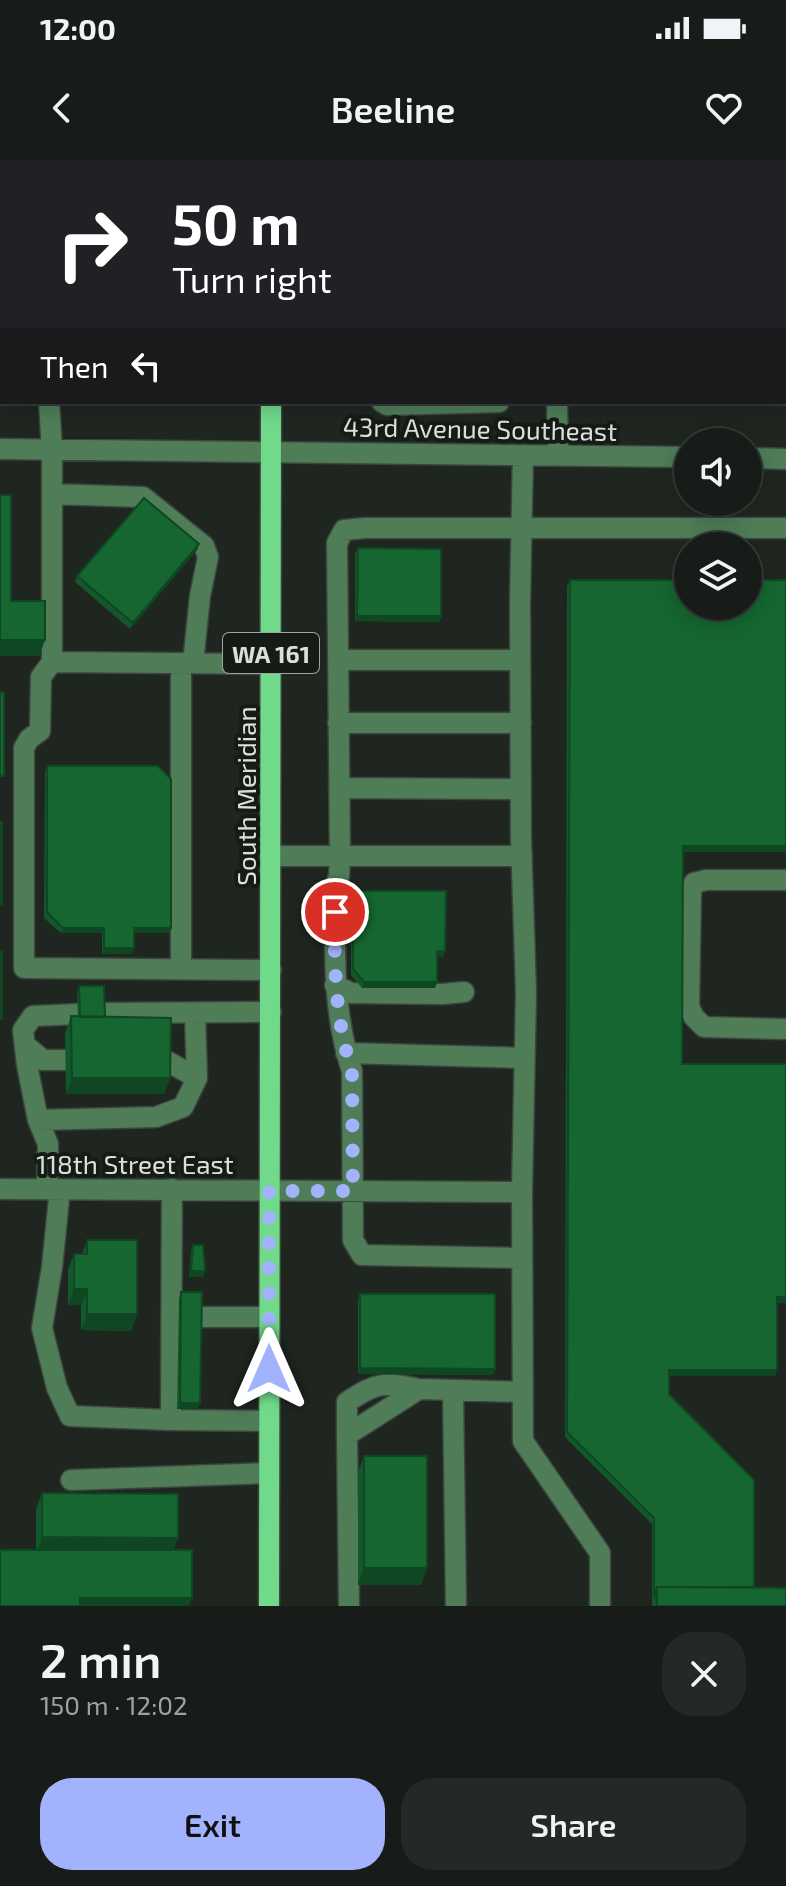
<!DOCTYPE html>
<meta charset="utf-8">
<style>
body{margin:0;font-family:"Exo 2",sans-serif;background:#242925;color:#f1f3f6;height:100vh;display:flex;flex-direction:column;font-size:30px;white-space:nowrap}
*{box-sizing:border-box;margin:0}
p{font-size:26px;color:#9ea1a2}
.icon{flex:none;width:44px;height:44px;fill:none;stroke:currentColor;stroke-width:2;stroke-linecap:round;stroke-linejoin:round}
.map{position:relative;height:1446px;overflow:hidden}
.sheet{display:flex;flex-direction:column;background:#171c18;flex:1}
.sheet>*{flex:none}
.hud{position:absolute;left:0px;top:0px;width:786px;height:244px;box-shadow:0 4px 20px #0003,0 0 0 2px #363a37;background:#202124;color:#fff;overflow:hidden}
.tools{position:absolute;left:674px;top:268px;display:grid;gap:16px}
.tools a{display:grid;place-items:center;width:88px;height:88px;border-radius:50%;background:#171c18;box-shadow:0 4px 20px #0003,0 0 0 2px #363a37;font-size:40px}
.pin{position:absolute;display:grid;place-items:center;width:68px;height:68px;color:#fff;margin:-34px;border:4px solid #fff;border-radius:50%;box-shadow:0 2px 8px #0007}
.me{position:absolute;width:88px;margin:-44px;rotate:0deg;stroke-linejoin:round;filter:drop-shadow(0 0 6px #0008)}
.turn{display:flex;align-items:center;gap:28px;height:168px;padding:0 40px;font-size:36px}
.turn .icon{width:104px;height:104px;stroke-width:2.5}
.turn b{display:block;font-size:56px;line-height:68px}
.then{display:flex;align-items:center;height:76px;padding:0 40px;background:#0003;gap:16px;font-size:30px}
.round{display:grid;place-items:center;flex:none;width:84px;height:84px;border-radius:32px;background:#242925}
.headline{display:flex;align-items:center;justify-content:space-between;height:136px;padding:0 40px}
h1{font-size:48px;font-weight:600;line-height:60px}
.action{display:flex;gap:16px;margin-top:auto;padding:16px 40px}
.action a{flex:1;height:92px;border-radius:32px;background:#a2b2fd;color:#111;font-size:32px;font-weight:600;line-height:92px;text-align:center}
.action a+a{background:#242925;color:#f1f3f6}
.status{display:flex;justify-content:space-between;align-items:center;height:56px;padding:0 40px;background:#171c18;direction:ltr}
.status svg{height:22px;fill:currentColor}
header{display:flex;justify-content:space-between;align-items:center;height:104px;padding:0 40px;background:#171c18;font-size:36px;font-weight:600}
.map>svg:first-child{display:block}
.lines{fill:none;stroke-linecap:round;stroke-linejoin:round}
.minor-casing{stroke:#3d443e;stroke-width:23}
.major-casing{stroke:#3d443e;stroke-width:23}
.minor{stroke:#4e7d58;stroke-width:20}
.major{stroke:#71d98a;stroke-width:20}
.wall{fill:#12582a}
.shaded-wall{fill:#0f4722}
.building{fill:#156631;stroke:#0f4722;stroke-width:2}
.route{stroke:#a2b2fd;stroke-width:14;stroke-dasharray:0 25.2}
.labels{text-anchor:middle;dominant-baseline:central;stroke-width:8;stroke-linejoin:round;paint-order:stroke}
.shield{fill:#151c16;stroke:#a0a5a1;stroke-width:2}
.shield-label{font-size:24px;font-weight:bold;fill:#dce0dc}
.street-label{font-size:26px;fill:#dce0dc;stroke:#151c16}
</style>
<div class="status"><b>12:00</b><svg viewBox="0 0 49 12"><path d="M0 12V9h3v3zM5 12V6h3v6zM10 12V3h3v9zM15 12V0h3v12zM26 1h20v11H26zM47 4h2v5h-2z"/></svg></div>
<header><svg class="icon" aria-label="back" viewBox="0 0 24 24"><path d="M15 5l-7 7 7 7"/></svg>Beeline<svg class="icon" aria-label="heart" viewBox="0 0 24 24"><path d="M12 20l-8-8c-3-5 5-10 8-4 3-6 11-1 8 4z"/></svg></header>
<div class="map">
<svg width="786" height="1446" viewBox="0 0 786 1446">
<rect width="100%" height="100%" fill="#1f2620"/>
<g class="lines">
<defs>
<path id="minor" d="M 341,0 L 341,2
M 36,2 L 36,0
M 51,2 L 51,0
M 65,2 L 65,0
M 79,2 L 79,0
M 178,2 L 178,0
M 476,2 L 476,0
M 554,2 L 554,0
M 784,85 L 786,85
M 0,110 L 2,113
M 784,224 L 786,224
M 49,242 L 52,290 L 52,502 L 41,517 L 40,571 L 29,579 L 24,588 L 24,808 L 271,810
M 382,242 L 387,245 L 499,242
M 557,242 L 558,295
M 0,289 L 688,297
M 523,295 L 520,443 L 521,679 L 526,832 L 522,1032 L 523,1281 L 600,1393 L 600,1446
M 748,298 L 786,299
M 52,334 L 143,337 L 204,386 L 208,397 L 200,436 L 193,503
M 338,500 L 520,500
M 52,502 L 271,504
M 181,503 L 181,808
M 338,563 L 521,563
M 339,628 L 521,629
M 272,696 L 522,696
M 786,720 L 706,720 L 694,723 L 691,732 L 689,847 L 694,857 L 704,867 L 786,869
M 335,825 L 351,833 L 443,834 L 464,832
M 102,853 L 271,852
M 25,885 L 43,900 L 66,900
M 346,893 L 524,898
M 165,900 L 197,918
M 38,960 L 156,957 L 183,947 L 197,918 L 195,853
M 0,1029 L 522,1032
M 47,1029 L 48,984 L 38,960 L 27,905 L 23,870 L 33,856 L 78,854
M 60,1029 L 52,1107 L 42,1168 L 57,1228 L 70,1256 L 171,1260 L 172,1029
M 522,1098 L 362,1095 L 353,1080 L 352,911 C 332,851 335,789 335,727 L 339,716 L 340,696 L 337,383 L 344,370 L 365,368 L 786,368
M 177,1157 L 269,1157
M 453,1232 L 456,1445
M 171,1260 L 269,1261
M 347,1275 L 347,1242 C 377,1222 384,1222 419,1229
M 71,1320 L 269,1313
M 349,1446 L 347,1275 L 419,1229 L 523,1232"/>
<path id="major" d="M 270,0 L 270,2
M 269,1446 L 271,242"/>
</defs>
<!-- minor casing -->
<use href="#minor" class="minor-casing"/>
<!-- major casing -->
<use href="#major" class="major-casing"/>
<!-- minor -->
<use href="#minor" class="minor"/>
<!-- major -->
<use href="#major" class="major"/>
</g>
<!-- wall -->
<path class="wall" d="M 199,384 L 197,390 L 130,469 L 75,422 L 77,416 Z
M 358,388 L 441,456 L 439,462 L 355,461 L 355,394 Z
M 570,420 L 786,692 L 683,692 L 682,904 L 786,1143 L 777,1143 L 775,1216 L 669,1216 L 669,1234 L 754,1427 L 786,1446 L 652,1446 L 652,1364 L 565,1277 L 567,426 Z
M 47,606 L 169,773 L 134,773 L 132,794 L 102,794 L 102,773 L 61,773 L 44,758 L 45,611 Z
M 353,731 L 445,791 L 443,797 L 437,797 L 437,822 L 435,828 L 362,828 L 351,815 L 351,736 Z
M 79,826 L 105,857 L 170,918 L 164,934 L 66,934 L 65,873 L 71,856 L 78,857 L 77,832 Z
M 87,1080 L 137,1154 L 131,1171 L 81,1170 L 81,1145 L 68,1145 L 68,1110 L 74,1094 L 82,1094 Z
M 193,1085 L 205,1111 L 203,1117 L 189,1117 L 191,1091 Z
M 181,1132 L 198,1249 L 177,1249 L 179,1138 Z
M 360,1134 L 493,1215 L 358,1214 L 358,1139 Z
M 364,1296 L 421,1425 L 358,1425 L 358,1312 Z
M 42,1333 L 174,1390 L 36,1390 L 36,1349 Z"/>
<!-- shaded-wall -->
<path class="shaded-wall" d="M 387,0 L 448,0 L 447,2 L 386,2 Z
M 784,192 L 786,192 L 785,208 L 784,208 Z
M 199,384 L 197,390 L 130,469 L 133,463 Z
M 357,456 L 441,456 L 439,462 L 355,461 Z
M 0,480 L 45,480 L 39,496 L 0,496 Z
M 683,686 L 786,686 L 786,692 L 681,692 Z
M 63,768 L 104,768 L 102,773 L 61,773 Z
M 134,768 L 171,768 L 169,773 L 132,773 Z
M 104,788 L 134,788 L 132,794 L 102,794 Z
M 437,791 L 445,791 L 443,797 L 435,797 Z
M 364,822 L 437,822 L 435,828 L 362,828 Z
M 72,918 L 170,918 L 164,934 L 66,934 Z
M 191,1111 L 205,1111 L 203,1117 L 189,1117 Z
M 74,1129 L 87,1129 L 81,1145 L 68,1145 Z
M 777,1137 L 786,1137 L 786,1143 L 775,1143 Z
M 87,1154 L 137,1154 L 131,1171 L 81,1170 Z
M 360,1208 L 495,1209 L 493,1215 L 358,1214 Z
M 669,1210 L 777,1210 L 775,1216 L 667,1216 Z
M 180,1243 L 200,1243 L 198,1249 L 177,1249 Z
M 42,1377 L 178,1378 L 172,1394 L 36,1394 Z
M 364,1408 L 427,1408 L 421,1425 L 358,1425 Z
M 80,1438 L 192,1438 L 189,1446 L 77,1446 Z"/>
<!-- building -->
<path class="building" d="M 784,108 L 786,108 L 786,192 L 784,192 Z
M 0,335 L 11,335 L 11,441 L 45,441 L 45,480 L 0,480 Z
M 144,338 L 199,384 L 133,463 L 77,416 Z
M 358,388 L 441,389 L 441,456 L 357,456 Z
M 570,420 L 688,420 L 688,446 L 748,446 L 748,420 L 786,420 L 786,686 L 683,686 L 682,904 L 786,904 L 786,1137 L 777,1137 L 777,1210 L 669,1210 L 669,1234 L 754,1320 L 754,1427 L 657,1427 L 654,1438 L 654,1358 L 567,1272 Z
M 0,532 L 4,532 L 4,616 L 0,616 Z
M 47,606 L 158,606 L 171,619 L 171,768 L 134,768 L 134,788 L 104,788 L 104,768 L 63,768 L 47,752 Z
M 0,662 L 2,662 L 2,745 L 0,745 Z
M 353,731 L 446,731 L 445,791 L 437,791 L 437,822 L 364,822 L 353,809 Z
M 0,791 L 2,791 L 2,859 L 0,859 Z
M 79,826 L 104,826 L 105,857 L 80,857 Z
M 71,856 L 171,858 L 170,918 L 72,918 Z
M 87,1080 L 137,1080 L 137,1154 L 87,1154 L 87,1129 L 74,1129 L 74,1094 L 87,1094 Z
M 193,1085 L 203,1085 L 205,1111 L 191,1111 Z
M 181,1132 L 202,1132 L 200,1243 L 180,1243 Z
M 360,1134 L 495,1134 L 495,1209 L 360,1208 Z
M 364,1296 L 427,1296 L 427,1408 L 364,1408 Z
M 42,1333 L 178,1334 L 178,1378 L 42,1377 Z
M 0,1390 L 192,1390 L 192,1438 L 80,1438 L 80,1446 L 0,1446 Z
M 657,1427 L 786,1428 L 786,1446 L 657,1446 Z"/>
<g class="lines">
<!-- route -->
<path class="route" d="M 269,1209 L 269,1031 L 353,1031 L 352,911 C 335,859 334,806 335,752"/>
</g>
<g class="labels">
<!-- shield labels -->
<rect class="shield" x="223" y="473" width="96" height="40" rx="6"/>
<g class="shield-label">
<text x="271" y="493">WA 161</text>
</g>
<!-- street labels -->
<g class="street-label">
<text transform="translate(480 268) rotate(1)">43rd Avenue Southeast</text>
<text transform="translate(245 636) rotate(-90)">South Meridian</text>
<text x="135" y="1003">118th Street East</text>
</g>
</g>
</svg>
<div class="tools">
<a><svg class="icon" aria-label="sound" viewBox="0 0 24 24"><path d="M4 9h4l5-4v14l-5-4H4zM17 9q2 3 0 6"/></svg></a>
<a><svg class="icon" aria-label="layers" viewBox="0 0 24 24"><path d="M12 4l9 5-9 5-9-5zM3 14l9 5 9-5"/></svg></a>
</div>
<div class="pin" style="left:335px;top:752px;background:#d93025"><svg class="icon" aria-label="arrive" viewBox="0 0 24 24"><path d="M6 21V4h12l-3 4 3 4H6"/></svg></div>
<svg class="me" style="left:269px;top:1209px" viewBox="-20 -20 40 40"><path d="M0-17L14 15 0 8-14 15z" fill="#a2b2fd" stroke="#fff" stroke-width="4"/></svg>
<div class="hud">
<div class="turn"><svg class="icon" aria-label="right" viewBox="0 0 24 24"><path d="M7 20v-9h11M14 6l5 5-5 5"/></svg><div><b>50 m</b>Turn right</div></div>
<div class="then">Then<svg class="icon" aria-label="left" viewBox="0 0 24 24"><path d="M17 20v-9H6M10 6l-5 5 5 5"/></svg></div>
</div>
</div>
<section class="sheet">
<div class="headline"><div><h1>2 min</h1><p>150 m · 12:02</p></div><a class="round"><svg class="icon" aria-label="close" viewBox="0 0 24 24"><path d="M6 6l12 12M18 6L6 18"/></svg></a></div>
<div class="action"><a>Exit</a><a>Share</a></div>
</section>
